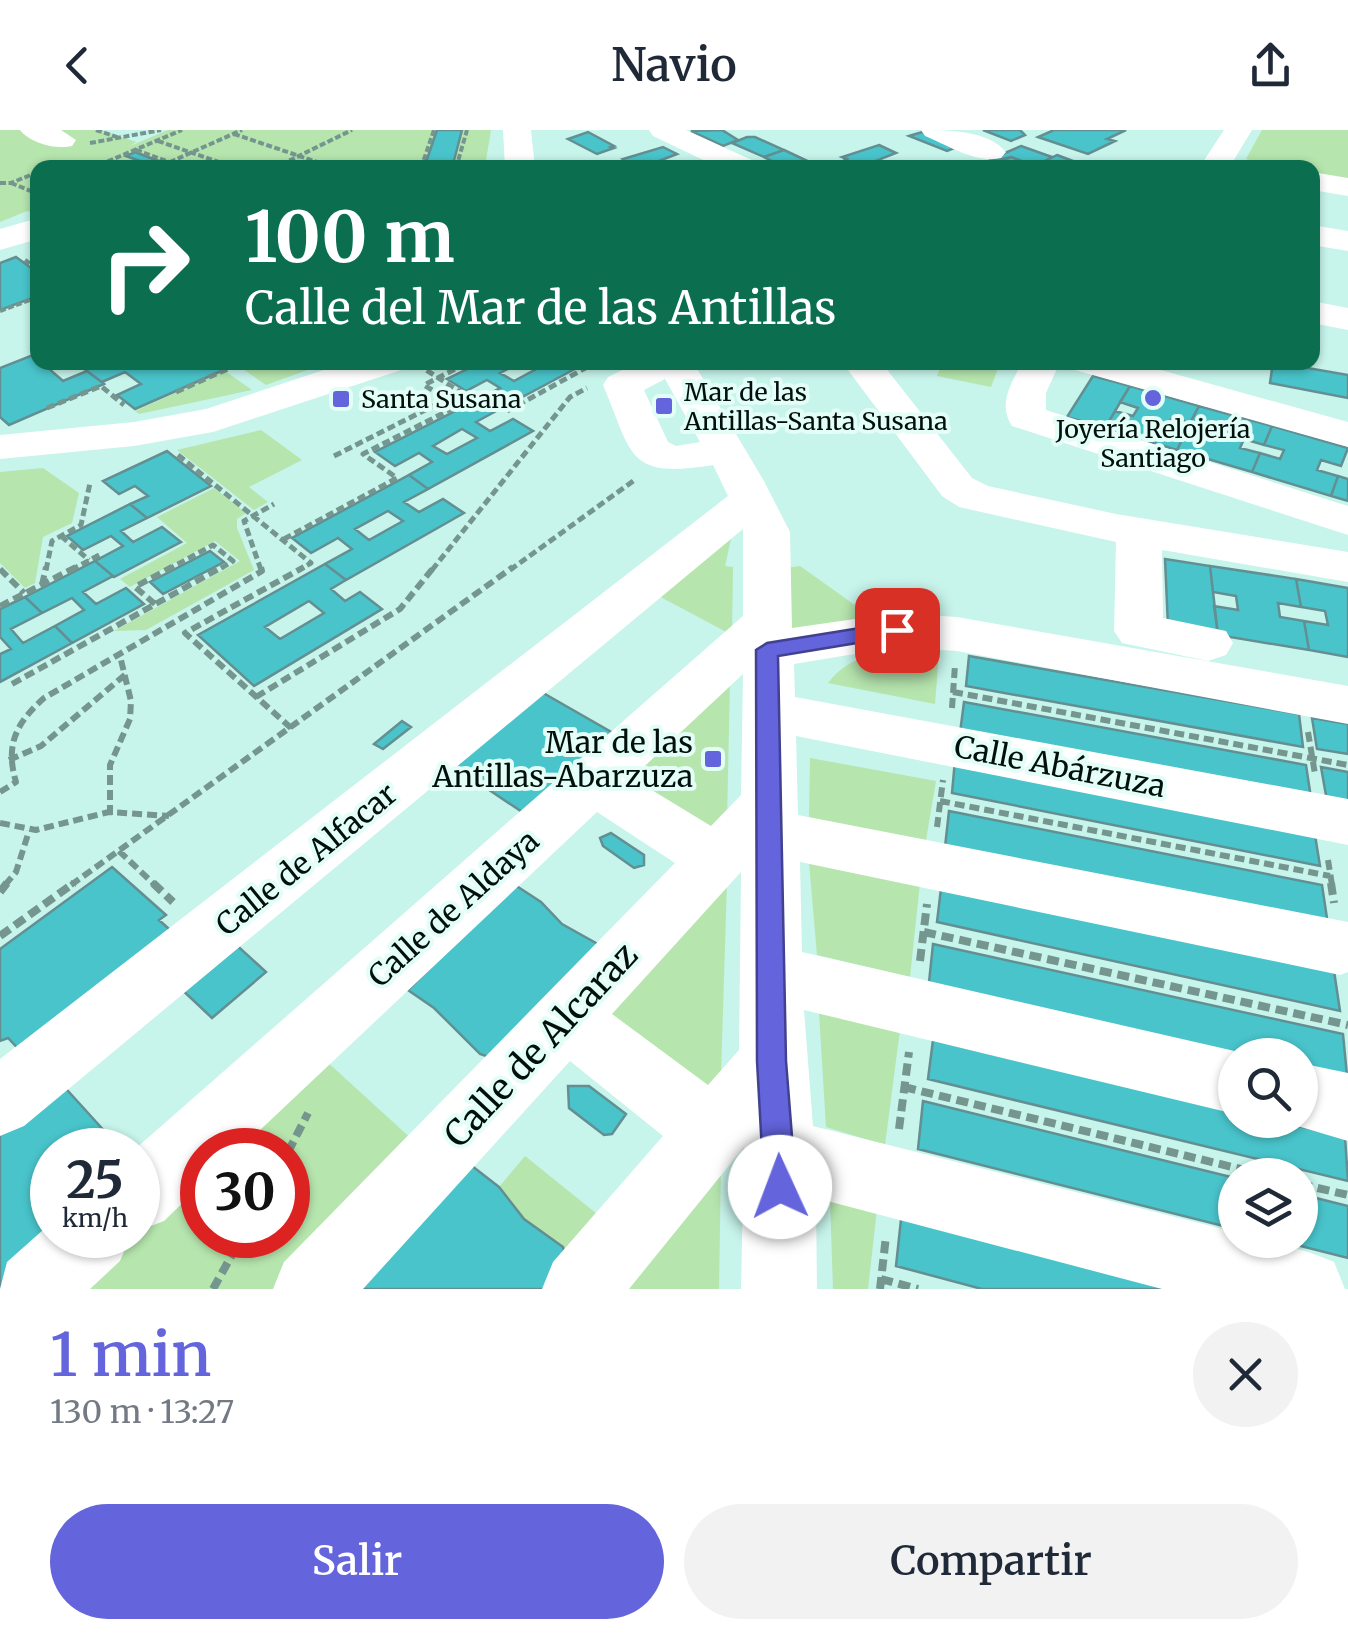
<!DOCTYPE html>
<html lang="es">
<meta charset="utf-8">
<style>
body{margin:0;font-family:Merriweather,serif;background:#f2f2f3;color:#1f2937;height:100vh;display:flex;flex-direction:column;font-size:38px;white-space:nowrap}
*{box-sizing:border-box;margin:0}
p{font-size:32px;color:#747a83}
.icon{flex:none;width:55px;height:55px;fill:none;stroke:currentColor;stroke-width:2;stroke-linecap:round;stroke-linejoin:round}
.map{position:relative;height:1159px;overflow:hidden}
.panel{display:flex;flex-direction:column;background:#fff;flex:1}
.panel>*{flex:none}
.top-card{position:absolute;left:30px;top:30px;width:1290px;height:210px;border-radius:20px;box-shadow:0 2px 8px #0004;background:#0b6e4f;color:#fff;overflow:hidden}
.buttons{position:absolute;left:1218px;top:908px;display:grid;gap:20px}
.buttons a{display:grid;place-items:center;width:100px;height:100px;border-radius:50%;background:#fff;box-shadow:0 2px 8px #0004;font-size:50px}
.speed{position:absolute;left:30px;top:998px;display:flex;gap:20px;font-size:50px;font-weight:700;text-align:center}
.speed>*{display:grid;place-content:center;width:130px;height:130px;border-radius:50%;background:#fff;box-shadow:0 2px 8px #0004;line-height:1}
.speed small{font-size:25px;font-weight:400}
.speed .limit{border:15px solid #d22;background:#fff;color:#111}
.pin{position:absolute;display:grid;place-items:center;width:85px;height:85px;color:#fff;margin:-42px;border-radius:20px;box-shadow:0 5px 15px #0006}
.me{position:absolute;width:110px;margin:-55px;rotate:358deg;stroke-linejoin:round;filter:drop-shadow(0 0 8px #0008)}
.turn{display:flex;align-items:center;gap:35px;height:210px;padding:0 50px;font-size:45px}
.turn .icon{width:130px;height:130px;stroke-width:2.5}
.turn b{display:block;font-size:70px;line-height:85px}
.round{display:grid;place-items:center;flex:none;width:105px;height:105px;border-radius:52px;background:#f2f2f3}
.overview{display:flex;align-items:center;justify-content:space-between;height:170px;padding:0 50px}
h1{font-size:60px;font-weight:600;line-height:75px;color:#6464dd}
.primary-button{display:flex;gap:20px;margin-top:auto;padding:20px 50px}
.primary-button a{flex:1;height:115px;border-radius:60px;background:#6464dd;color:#fff;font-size:40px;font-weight:600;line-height:115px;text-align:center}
.primary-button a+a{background:#f2f2f3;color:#1f2937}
header{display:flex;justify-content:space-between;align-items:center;height:130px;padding:0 50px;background:#fff;font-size:45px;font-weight:600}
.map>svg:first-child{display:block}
.green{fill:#b6e5ae}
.building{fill:#49c4cb;stroke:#638f92;stroke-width:2.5;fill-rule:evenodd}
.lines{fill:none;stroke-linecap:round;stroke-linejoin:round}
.path-far3{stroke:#75958f;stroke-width:4;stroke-dasharray:6 2.5;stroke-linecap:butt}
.path-far2{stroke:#75958f;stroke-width:5;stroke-dasharray:8 4;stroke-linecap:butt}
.path-far1{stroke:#75958f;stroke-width:6;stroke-dasharray:10 5;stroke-linecap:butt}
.path{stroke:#75958f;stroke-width:8;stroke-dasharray:12 6;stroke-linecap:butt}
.minor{fill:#fff;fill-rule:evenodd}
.route{fill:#6464dd;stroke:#414190;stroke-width:2.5}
.poi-dot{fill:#6464dd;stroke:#e3fdf7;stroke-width:4}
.labels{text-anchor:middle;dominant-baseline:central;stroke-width:8;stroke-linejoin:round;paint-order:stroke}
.far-poi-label{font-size:25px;fill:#02100d;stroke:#e3fdf7;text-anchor:start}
.poi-label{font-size:30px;fill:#02100d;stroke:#e3fdf7;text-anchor:end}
.street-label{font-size:30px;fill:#02100d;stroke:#e3fdf7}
.near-street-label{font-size:35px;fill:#02100d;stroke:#e3fdf7}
</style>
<header><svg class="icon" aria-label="back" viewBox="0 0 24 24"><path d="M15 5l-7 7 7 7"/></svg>Navio<svg class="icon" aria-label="share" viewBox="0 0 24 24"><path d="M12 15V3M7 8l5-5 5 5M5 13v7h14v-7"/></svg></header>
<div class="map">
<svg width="1348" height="1159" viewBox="0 0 1348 1159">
<rect width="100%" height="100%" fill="#c7f4eb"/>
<!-- green -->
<path class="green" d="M 0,0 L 101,0 L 136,12 L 130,16 L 168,0 L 491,0 L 485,36 L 496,36 L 38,38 L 37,83 L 27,81 L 0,92 Z
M 1262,0 L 1348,0 L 1348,50 L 1313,44 L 1312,38 L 1272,37 L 1246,29 Z
M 244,233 L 244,232 L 327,233 L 266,255 L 237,235 Z
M 942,233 L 942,232 L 1000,233 L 991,257 L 937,246 Z
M 225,241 L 252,260 L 139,284 L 135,281 Z
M 261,300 L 302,330 L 249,357 L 268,372 L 254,380 L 177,320 Z
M 43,338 L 79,363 L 72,393 L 43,407 L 35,453 L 25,458 L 0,433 L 0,342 Z
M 214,358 L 246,383 L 237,389 L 237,398 L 254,440 L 146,500 L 114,501 L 240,431 L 215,411 L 130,457 L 120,449 L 187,413 L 157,387 Z
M 722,409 L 731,409 L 725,436 L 733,437 L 732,505 L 655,464 Z
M 800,436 L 866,483 L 866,491 L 790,508 L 787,438 Z
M 918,520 L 939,524 L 935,574 L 828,553 C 851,523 883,522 918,520 Z
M 730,551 L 727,690 L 712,707 L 625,653 Z
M 810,628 L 936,651 L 926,710 L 809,688 Z
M 809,732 L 920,753 L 910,847 L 817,825 Z
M 727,751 L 721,944 L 699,970 L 598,893 Z
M 819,882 L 900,900 L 885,1015 L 826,997 Z
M 324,929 L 416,1013 L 276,1159 L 79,1159 L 202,1043 L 202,1105 L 288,1105 L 288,1020 L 227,1020 Z
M 525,1026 L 602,1088 L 566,1132 L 563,1117 L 524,1089 L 499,1057 Z
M 721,1037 L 719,1159 L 625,1159 Z
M 830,1070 L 877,1079 L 868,1159 L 833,1159 Z"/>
<!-- building -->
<path class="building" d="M 437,0 L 462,0 L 452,38 L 424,38 Z
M 722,0 L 738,10 L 723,16 L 691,1 Z
M 929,0 L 959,12 L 962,15 L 947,21 L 909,6 Z
M 983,0 L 1020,0 L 1025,5 L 1011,11 Z
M 1054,0 L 1126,0 L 1107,9 L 1115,11 L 1088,24 L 1038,7 Z
M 588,2 L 614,16 L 611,17 L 614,18 L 597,24 L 568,9 Z
M 747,7 L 755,7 L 784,20 L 764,27 L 732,13 Z
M 879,15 L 896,23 L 858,38 L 843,31 L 847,29 L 842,27 Z
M 1021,16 L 1052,27 L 1035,36 L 1011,27 L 999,32 L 991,29 Z
M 663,17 L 677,24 L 641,38 L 623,29 Z
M 784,20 L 814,34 L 811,35 L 815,37 L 786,38 L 764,27 Z
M 135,22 L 177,38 L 150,38 L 154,36 L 126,26 Z
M 1057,25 L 1073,31 L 1060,38 L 1035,36 Z
M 1011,27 L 1040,38 L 986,38 L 990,35 L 984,33 Z
M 16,127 L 38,143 L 38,166 L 0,180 L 0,133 Z
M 38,223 L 38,232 L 63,232 L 48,238 L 63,251 L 87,241 L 104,254 L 9,295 L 0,287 L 0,238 Z
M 100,232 L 186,234 L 242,232 L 135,279 L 117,265 L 141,254 L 125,242 L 102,252 L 84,239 Z
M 482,232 L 521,232 L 500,243 L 514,251 L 540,237 L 532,232 L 588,232 L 498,280 L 479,269 L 500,258 L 487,250 L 466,261 L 447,249 Z
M 1273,232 L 1348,245 L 1348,268 L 1270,253 Z
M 1093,246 L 1130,256 L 1105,298 L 1067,287 Z
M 1130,256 L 1199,276 L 1190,293 L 1172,288 L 1167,296 L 1186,302 L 1177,320 L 1105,298 L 1115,281 L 1133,286 L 1138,278 L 1120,272 Z
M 479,269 L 498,280 L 476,292 L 490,301 L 513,289 L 533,301 L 428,359 L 409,345 L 432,332 L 419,323 L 395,336 L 375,322 ZM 462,299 L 477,308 L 447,324 L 433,316 Z
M 1199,276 L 1272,296 L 1264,315 L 1244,309 L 1240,318 L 1260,323 L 1252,342 L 1177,320 L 1186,302 L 1205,307 L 1210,299 L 1190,293 Z
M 1272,296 L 1348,318 L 1341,336 L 1321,330 L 1317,340 L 1338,346 L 1331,366 L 1252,342 L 1260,323 L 1280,329 L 1284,320 L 1264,315 Z
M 167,321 L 211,356 L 147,388 L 130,374 L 148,366 L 135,356 L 119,364 L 103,351 Z
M 409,345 L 428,359 L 404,372 L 419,382 L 443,369 L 464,383 L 346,450 L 325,434 L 352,419 L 338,408 L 311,423 L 292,408 ZM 388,381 L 403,391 L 369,410 L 355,399 Z
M 1338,346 L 1348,349 L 1348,371 L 1331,366 Z
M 130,374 L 147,388 L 121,401 L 133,412 L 162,397 L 181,412 L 114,447 L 95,431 L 123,416 L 111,406 L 83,420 L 67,406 Z
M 210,421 L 224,432 L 163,464 L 150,452 Z
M 1165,429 L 1210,436 L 1218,505 L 1168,497 Z
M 95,431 L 113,446 L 83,462 L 96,474 L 126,458 L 144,474 L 72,513 L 55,496 L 84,480 L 72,468 L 42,483 L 25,467 Z
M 325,434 L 346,450 L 331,459 L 345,471 L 360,462 L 382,479 L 254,556 L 198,505 ZM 309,471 L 324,483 L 280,509 L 265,497 Z
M 1210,436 L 1296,449 L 1301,477 L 1278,473 L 1280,487 L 1304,491 L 1309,520 L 1218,505 L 1214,476 L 1238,480 L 1236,466 L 1213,462 Z
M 1296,449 L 1348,458 L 1348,527 L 1309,520 L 1304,491 L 1328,495 L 1325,481 L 1301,477 Z
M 25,467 L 42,483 L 11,499 L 23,513 L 55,496 L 72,513 L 0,552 L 0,524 L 11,519 L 0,507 L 0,479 Z
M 969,526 L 1299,584 L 1303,617 L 966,556 Z
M 538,560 L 620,607 L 531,688 L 449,633 Z
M 964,572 L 1306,635 L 1311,668 L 960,603 Z
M 1312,588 L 1348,594 L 1348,624 L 1317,619 Z
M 402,591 L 411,597 L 383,619 L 374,614 Z
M 955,630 L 1314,699 L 1320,736 L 952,663 Z
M 1321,637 L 1348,642 L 1348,675 L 1327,671 Z
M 949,681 L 1322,755 L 1328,795 L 945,717 Z
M 611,703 L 644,725 L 644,735 L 634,738 L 603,716 L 600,708 Z
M 112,737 L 166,785 L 159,790 L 179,808 L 28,929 L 8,908 L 0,911 L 0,819 Z
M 942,750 L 1333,834 L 1340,881 L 937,792 Z
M 509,757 L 518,757 L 541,772 L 562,794 L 596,813 L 600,826 L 492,928 L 480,924 L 434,878 L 408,860 Z
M 231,810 L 266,842 L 212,888 L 177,855 Z
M 933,814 L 1343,904 L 1348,956 L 1300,946 L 1300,925 L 1235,925 L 1235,931 L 928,862 Z
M 933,910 L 1235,981 L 1235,990 L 1273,990 L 1345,1007 L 1348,1051 L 928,949 Z
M 59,951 L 118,1016 L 113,1020 L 52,1020 L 52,1105 L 68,1105 L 9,1159 L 0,1159 L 0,999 Z
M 568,956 L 589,956 L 626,984 L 612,1004 L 604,1005 L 569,978 Z
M 923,971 L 1235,1048 L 1235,1099 L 918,1019 Z
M 472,1036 L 499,1057 L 524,1089 L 563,1117 L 566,1132 L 545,1159 L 343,1159 Z
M 1300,1064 L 1348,1076 L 1348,1128 L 1277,1110 L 1300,1110 Z
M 902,1080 L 1203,1159 L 982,1159 L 896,1136 Z"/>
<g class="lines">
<!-- path-far3 -->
<path class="path-far3" d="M 96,0 L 120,8
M 234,4 L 335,38
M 158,11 L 236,38
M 90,13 L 161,0
M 136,20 L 186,38
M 170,32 L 242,0
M 92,38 L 182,0
M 274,38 L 352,0
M 421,38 L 434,0
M 456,38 L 467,0
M 0,53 L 11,53 L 38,42
M 11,53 L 38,64
M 25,130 L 38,139
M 0,181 L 38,167"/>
<!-- path-far2 -->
<path class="path-far2" d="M 176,262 L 243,232
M 47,278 L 101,256 L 124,275
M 507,281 L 591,235
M 178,325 L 311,433 L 299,440
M 334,326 L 447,269 L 424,255 L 469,232
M 61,406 L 89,430
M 284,409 L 397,348 L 363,324 L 471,269 L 423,238
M 46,440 L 52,411 L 81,395 L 90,353
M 71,440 L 101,424
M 167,440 L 213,415 L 233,431 L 218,440
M 261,440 L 244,391 L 274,374
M 432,440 L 570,267 L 587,258
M 510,440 L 636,349"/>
<!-- path-far1 -->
<path class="path-far1" d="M 0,439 L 24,463
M 42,455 L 46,437
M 155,474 L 135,457 L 172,437
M 0,476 L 76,437
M 12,554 L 222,437
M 953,562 L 1348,635
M 256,567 L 400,479 L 434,437
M 952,578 L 955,535
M 291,598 L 185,503 L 304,437
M 1308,602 L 1315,644
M 9,630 L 41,616 L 126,544
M 0,662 L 16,652 C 5,615 16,593 44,568 L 262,441 L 261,437
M 940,671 L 1330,746
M 110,685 L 110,635 L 130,589 L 131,571 L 120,526
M 0,693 L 36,700 L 109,682 L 169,686
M 937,697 L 943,650
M 119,721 L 155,755
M 1328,730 L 1332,755
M 5,755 L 16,742 L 29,701
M 71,755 L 513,437"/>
<!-- path -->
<path class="path" d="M 153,753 L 173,772
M 1331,753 L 1334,773
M 0,762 L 7,753
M 924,802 L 1348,895
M 0,806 L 74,753
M 920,831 L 927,774
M 904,957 L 1265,1045
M 899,999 L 909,922
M 288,1022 L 308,983
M 1300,1054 L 1348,1065
M 881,1149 L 918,1159
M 213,1159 L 243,1105
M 880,1159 L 886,1106"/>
<!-- minor -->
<path class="minor" d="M 20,0 L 61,0 L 76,10 L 72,16 C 56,20 30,13 20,0 Z
M 503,0 L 531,0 L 535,38 L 505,38 Z
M 649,0 L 686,0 L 756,32 L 760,38 L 720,38 L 653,6 Z
M 921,0 C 947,0 988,0 1006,22 L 1001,28 C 977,34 947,15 925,6 Z
M 1224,0 L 1252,0 L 1229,38 L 1199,38 Z
M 1312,42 L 1348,48 L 1348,66 L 1312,60 Z
M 38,88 L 38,109 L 0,120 L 0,99 Z
M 1312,95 L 1348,101 L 1348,121 L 1312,115 Z
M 1312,171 L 1348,178 L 1348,200 L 1312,193 Z
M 348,232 L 407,232 L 401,240 L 213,302 L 134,316 L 0,329 L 0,305 L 134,292 L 206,279 Z
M 639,232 L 693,232 L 764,351 L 790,402 L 792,498 L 897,483 L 957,487 L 1348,556 L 1348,594 L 957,521 L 897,517 L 794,534 L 795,567 L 1348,669 L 1348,715 L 796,606 L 798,685 L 1348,792 L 1348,842 L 1340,845 L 800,732 L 802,822 L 1252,925 L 1235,925 L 1235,984 L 804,880 L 813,996 L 1235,1102 L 1235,1110 C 1271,1110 1301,1118 1334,1132 L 1345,1159 L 1162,1159 L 816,1068 L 817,1159 L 741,1159 L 744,1017 L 629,1159 L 542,1159 L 553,1132 L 663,1006 L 570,931 L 363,1159 L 273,1159 L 284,1132 L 675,733 L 597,682 L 239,1020 L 202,1020 L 202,1054 L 164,1091 L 138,1101 L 138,1020 L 134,1020 L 743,486 L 743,399 L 24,996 L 0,1006 L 0,929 L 728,366 L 713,335 C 627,349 633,326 603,255 L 608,247 ZM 665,249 L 700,312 L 676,316 L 668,312 L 644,260 ZM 743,544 L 741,665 L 711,696 L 632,648 ZM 741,742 L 739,920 L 708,955 L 612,884 Z
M 842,232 L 881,232 L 972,348 L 988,356 L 1116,384 L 1348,422 L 1348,452 L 1162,420 L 1163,488 L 1226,501 L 1233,513 L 1226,525 L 1208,531 L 1122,513 L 1114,501 L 1116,412 L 959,377 L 942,366 Z
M 1022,232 L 1060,232 L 1046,263 L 1046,280 L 1348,376 L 1348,405 L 1012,296 C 997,274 1012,253 1022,232 Z
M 1069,232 L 1132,232 L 1348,292 L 1348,317 L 1075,240 Z
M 1300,933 L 1348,943 L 1348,1011 L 1277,990 L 1300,990 Z
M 52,1092 L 52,1105 L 131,1105 L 120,1131 L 90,1159 L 0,1159 L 7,1132 Z"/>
</g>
<!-- route -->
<path class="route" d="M 897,492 L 908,500 L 905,505 L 778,526 L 786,931 L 796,1057 L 791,1068 L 780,1073 L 769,1068 L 764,1057 L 757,931 L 756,520 L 767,513 Z"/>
<!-- markers -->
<g class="poi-dot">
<circle cx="1153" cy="268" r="10"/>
<rect x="331" y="259" width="20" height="20" rx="5"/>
<rect x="654" y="266" width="20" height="20" rx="5"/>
<rect x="703" y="619" width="20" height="20" rx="5"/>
</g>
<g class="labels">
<!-- far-poi labels -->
<g class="far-poi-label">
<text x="684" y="262">Mar de las<tspan x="684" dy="29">Antillas-Santa Susana</tspan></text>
<text x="361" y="269">Santa Susana</text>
<text x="1153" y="299" text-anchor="middle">Joyería Relojería<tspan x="1153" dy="29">Santiago</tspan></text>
</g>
<!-- poi labels -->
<g class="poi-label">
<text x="693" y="612">Mar de las<tspan x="693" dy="34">Antillas-Abarzuza</tspan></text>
</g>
<!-- street labels -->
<g class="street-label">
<text transform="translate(1060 636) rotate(11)">Calle Abárzuza</text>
<text transform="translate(306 729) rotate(-39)">Calle de Alfacar</text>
<text transform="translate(453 778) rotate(-42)">Calle de Aldaya</text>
</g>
<!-- near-street labels -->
<g class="near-street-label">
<text transform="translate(541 915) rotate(-47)">Calle de Alcaraz</text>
</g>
</g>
</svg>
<div class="buttons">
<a><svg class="icon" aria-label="search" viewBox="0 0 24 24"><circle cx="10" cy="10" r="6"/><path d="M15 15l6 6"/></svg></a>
<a><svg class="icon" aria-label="layers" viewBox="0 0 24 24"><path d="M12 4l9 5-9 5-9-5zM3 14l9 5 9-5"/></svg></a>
</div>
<div class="speed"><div>25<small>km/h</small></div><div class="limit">30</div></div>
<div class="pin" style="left:897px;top:500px;background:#d93025"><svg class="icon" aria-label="arrive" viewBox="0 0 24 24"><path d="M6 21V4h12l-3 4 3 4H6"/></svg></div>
<svg class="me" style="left:780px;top:1057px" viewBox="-20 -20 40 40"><circle r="19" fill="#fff"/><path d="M0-13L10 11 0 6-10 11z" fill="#6464dd"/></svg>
<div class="top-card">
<div class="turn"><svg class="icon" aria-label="right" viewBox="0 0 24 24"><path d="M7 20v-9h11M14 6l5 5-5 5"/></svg><div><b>100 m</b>Calle del Mar de las Antillas</div></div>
</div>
</div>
<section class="panel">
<div class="overview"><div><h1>1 min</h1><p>130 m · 13:27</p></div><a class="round"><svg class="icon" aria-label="close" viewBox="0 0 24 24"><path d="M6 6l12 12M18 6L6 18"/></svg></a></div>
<div class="primary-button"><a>Salir</a><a>Compartir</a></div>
</section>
